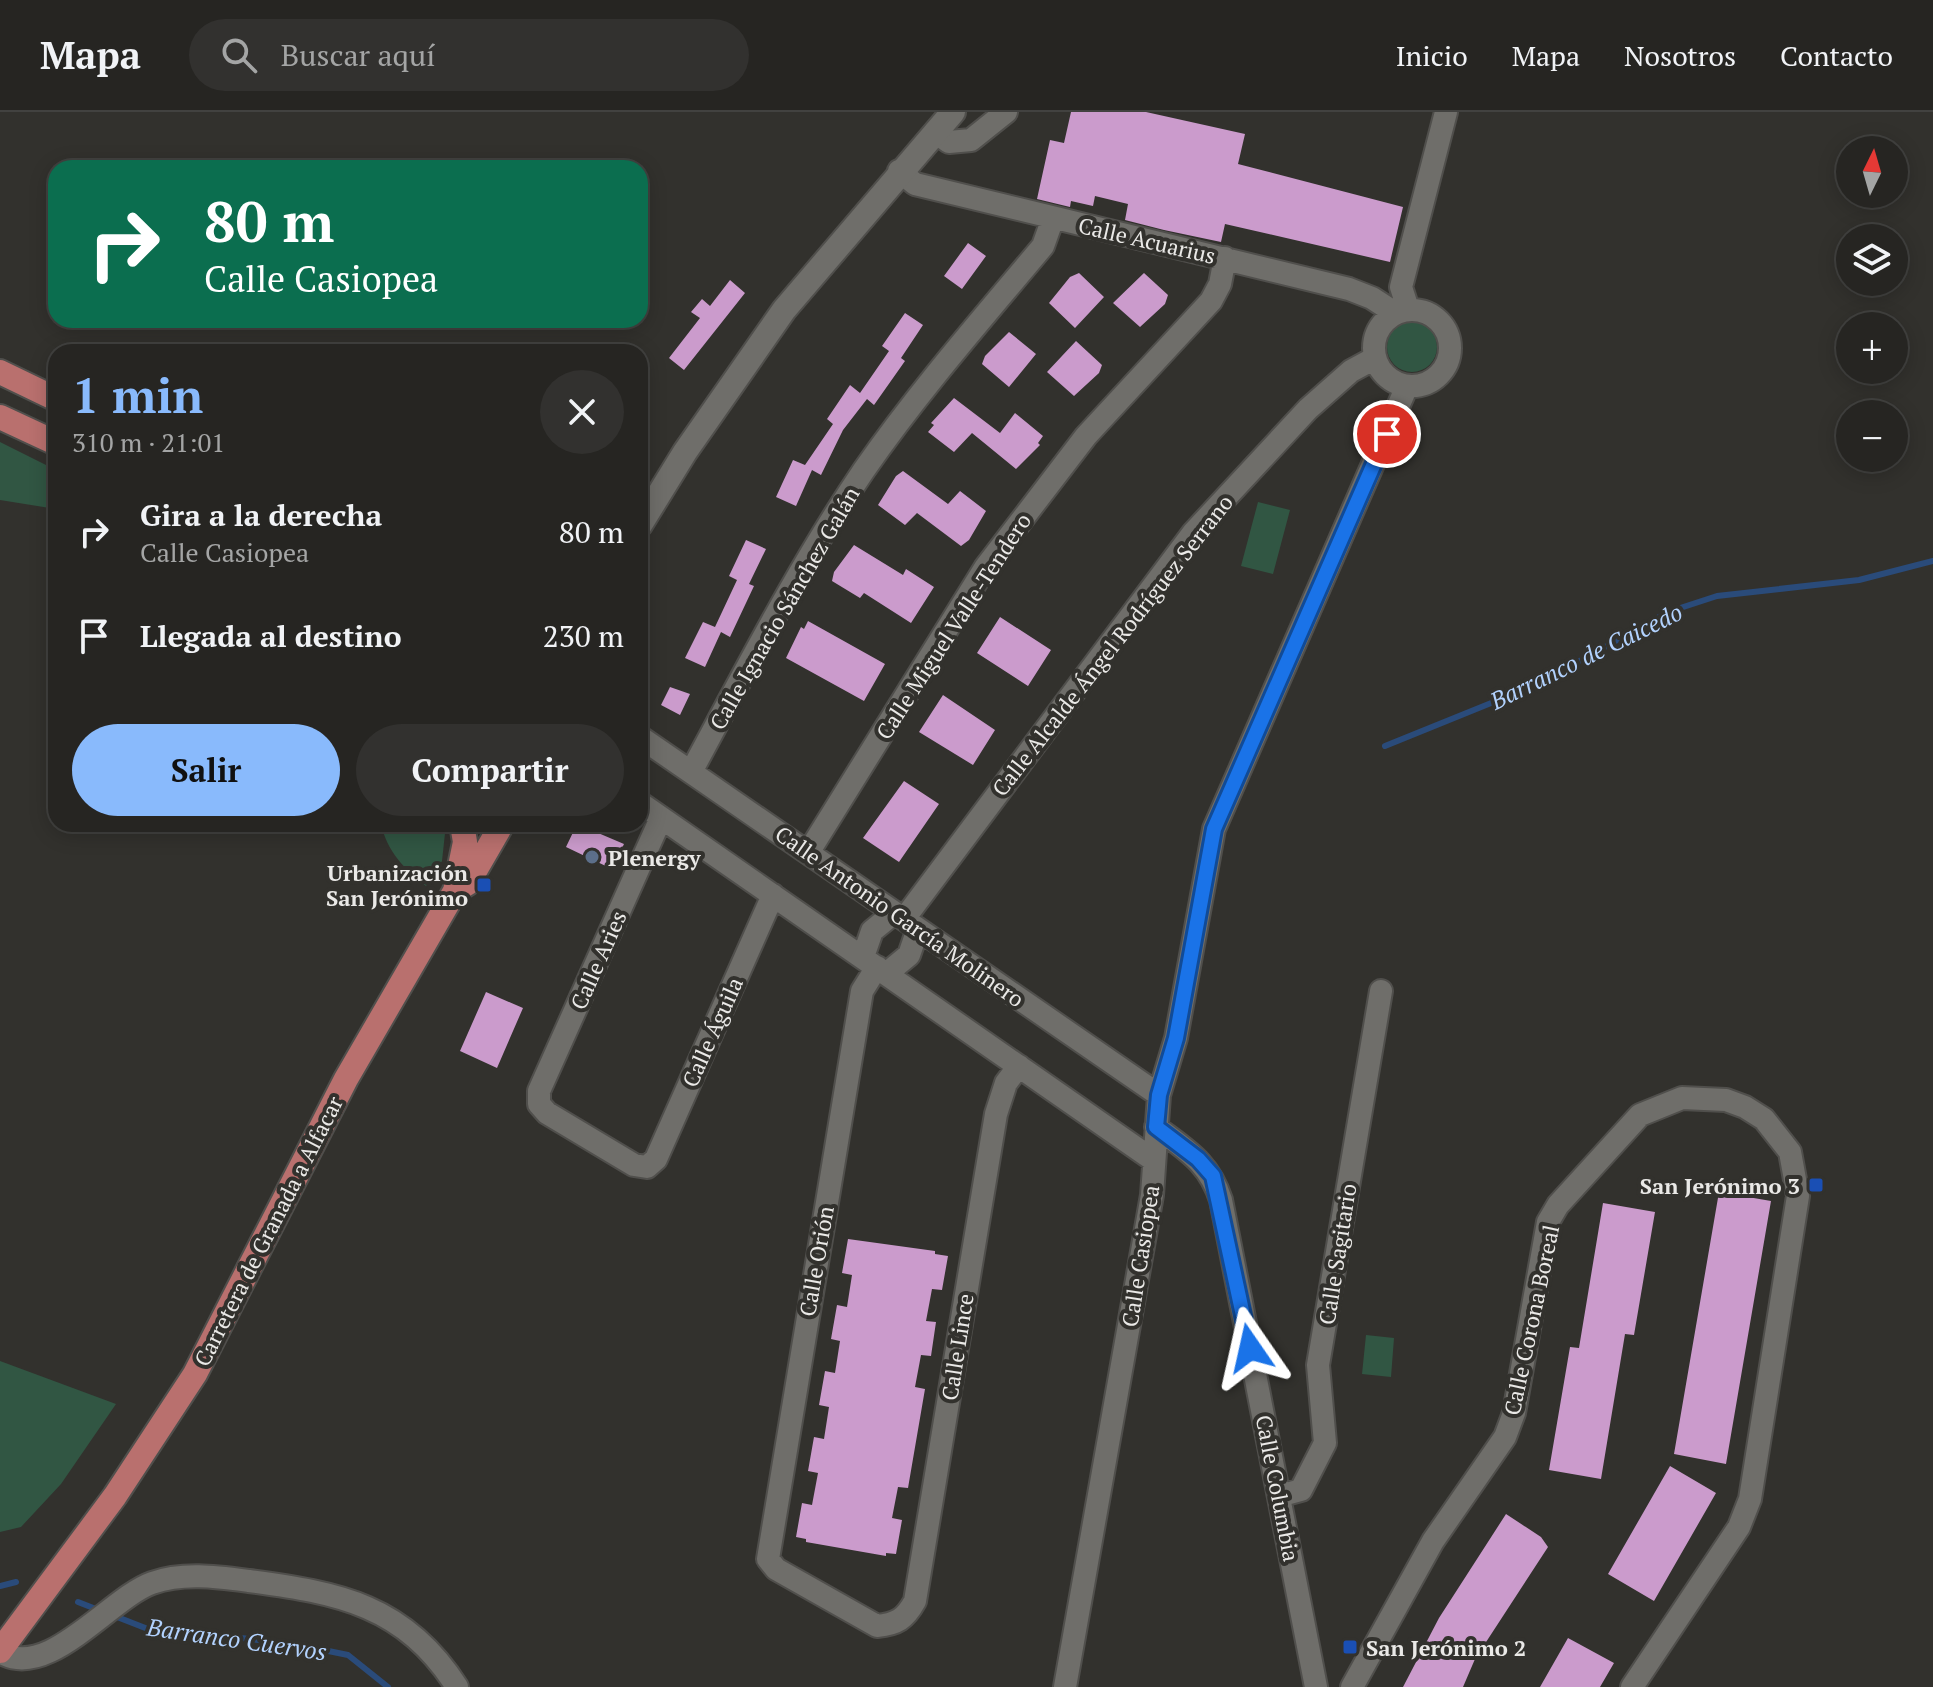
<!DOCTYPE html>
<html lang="es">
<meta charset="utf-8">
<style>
body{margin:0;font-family:"PT Serif",serif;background:#32312f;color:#f1f3f6;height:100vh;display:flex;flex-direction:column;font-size:30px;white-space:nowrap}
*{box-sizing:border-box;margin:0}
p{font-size:26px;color:#a4a5a5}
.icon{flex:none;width:44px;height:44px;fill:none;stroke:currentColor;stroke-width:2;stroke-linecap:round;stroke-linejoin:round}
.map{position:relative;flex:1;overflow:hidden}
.drawer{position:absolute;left:48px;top:232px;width:600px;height:488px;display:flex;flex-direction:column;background:#262522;border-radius:24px;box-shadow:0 4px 20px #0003,0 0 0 2px #424240}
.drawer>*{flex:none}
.guide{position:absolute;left:48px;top:48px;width:600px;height:168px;border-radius:24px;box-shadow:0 4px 20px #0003,0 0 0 2px #424240;background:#0b6e4f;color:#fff;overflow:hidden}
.needle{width:52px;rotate:5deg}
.tools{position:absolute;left:1836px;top:24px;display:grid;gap:16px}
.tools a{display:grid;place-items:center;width:72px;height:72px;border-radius:50%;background:#262522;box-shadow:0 4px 20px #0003,0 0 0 2px #424240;font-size:40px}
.pin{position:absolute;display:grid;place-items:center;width:68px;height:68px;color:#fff;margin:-34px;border:4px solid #fff;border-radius:50%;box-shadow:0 2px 8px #0007}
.me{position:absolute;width:88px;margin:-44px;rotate:349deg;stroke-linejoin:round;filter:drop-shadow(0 0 6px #0008)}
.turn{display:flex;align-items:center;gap:28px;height:168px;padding:0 24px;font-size:36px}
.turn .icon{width:104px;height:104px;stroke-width:2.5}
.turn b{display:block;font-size:56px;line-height:68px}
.round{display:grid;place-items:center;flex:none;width:84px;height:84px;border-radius:42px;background:#32312f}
.overview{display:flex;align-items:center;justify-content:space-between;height:136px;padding:0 24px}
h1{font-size:48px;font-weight:700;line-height:60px;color:#89bafc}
.action{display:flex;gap:16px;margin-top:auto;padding:16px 24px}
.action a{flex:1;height:92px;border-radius:48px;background:#89bafc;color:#111;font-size:32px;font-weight:700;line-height:92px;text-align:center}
.action a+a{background:#32312f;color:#f1f3f6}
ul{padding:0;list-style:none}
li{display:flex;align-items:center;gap:24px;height:104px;padding:0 24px}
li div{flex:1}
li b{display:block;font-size:30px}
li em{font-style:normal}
header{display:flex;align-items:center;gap:48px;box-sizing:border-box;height:112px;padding:0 40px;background:#262522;border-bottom:2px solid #424240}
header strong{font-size:38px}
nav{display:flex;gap:44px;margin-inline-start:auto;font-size:28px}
.search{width:560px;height:72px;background:#32312f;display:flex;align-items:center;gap:20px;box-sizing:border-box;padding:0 28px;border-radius:44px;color:#a4a5a5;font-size:30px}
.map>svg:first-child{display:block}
.green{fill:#315643}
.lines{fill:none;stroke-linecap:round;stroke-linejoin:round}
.stream{stroke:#2a4b7a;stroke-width:6}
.building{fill:#cb9bcc}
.street-casing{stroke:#504f4c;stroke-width:26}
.secondary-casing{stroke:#504f4c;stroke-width:28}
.primary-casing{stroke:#504f4c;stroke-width:28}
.street{stroke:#6f6e6a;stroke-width:22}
.secondary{stroke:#6f6e6a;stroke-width:24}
.primary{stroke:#b9706e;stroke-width:24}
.route-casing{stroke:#114b97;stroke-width:20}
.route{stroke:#1a73e8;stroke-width:14}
.service-dot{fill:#5c6f8a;stroke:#32312d;stroke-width:3}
.transit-dot{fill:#1a4fb4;stroke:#32312d;stroke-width:3}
.labels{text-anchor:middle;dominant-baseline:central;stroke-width:8;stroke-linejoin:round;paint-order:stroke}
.street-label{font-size:22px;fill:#eae9e7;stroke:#32312d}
.poi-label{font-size:22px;font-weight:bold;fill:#eae9e7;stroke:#32312d;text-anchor:start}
.water-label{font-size:24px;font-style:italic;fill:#b2d2fe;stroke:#32312d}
</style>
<header>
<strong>Mapa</strong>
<div class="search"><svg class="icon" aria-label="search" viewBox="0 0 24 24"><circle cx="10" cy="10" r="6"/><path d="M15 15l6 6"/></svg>Buscar aquí</div>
<nav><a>Inicio</a><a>Mapa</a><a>Nosotros</a><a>Contacto</a></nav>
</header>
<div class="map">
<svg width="1933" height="1575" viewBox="0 0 1933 1575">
<rect width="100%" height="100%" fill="#32312d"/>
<!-- green -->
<path class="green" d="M1387 235a25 25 0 1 1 50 0a25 25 0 1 1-50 0Z
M 0,330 L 56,358 L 56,397 L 0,388 Z
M 1258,390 L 1290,398 L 1273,462 L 1241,454 Z
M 381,712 L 446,712 L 442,749 L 426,774 C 404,757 387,739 381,712 Z
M 1366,1223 L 1394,1226 L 1391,1265 L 1362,1262 Z
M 0,1249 L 116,1292 L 61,1372 L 21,1415 L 0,1420 Z"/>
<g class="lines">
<!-- stream -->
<path class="stream" d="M 1385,634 L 1538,572 L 1668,500 L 1717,484 L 1859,468 L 1933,449
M 0,1474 L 16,1470
M 78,1490 L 101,1499
M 112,1503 L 153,1519 L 184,1519 L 299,1533 L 348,1543 L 388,1575"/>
</g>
<!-- building -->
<path class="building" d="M 1071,0 L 1146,0 L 1245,22 L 1238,52 L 1403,95 L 1390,150 L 1225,112 L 1221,130 L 1164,118 L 1125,108 L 1128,92 L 1095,84 L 1093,94 L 1071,89 L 1070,95 L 1037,87 L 1050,28 L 1064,31 Z
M 968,131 L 986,144 L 962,177 L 944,164 Z
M 1079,161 L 1104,185 L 1075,216 L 1049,191 L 1070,165 Z
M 1144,161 L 1168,183 L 1165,192 L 1140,215 L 1113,191 Z
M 730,168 L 745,181 L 684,258 L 669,246 L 700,206 L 691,200 L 702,187 L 710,194 Z
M 905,201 L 923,213 L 901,246 L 905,249 L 874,293 L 867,287 L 843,318 L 821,363 L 812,358 L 796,394 L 776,385 L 793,348 L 805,353 L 833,312 L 827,307 L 850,273 L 860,281 L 889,239 L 882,234 Z
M 1009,220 L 1036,242 L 1009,275 L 982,252 L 985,244 Z
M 1076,229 L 1102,253 L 1099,261 L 1074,284 L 1047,260 Z
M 954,286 L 1000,321 L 1015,301 L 1043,324 L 1038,331 L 1040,333 L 1016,357 L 972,321 L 954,340 L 928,320 L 934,313 L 931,311 Z
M 903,359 L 948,392 L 960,379 L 986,399 L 969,428 L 961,434 L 917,401 L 905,413 L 878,393 L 896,364 Z
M 746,428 L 766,437 L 749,472 L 754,474 L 730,525 L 721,520 L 705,555 L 685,546 L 703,510 L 715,515 L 737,468 L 729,464 Z
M 854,433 L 903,463 L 906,457 L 934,475 L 911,511 L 864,481 L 860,486 L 832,469 L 834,460 Z
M 1000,505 L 1051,538 L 1028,574 L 977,541 Z
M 808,509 L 885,552 L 864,589 L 786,546 L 801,515 L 804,517 Z
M 670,575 L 690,582 L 680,603 L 661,593 Z
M 943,583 L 995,618 L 973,653 L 919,620 Z
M 904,669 L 939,692 L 899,750 L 863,726 Z
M 577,712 L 624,732 L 612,757 L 566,735 Z
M 486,880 L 523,896 L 497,956 L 460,939 Z
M 1719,1080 L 1771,1089 L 1726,1352 L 1674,1342 Z
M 1603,1091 L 1655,1100 L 1634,1223 L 1625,1222 L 1601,1367 L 1549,1358 L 1570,1235 L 1579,1236 Z
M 848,1127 L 935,1139 L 935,1142 L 948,1144 L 942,1178 L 932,1177 L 926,1209 L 936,1210 L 931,1244 L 921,1243 L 915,1275 L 925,1277 L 908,1376 L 898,1375 L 892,1406 L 902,1408 L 896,1442 L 886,1441 L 886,1444 L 806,1430 L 806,1427 L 796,1425 L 802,1391 L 812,1393 L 818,1361 L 808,1359 L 814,1325 L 824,1327 L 829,1295 L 819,1293 L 825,1259 L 835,1261 L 840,1229 L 831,1227 L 837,1193 L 847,1195 L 852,1163 L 842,1161 Z
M 1670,1354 L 1716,1381 L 1654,1489 L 1608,1462 Z
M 1506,1402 L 1541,1425 L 1548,1435 L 1475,1547 L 1463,1575 L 1403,1575 L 1439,1506 Z
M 1568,1526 L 1614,1551 L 1600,1575 L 1540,1575 Z"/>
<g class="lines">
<defs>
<path id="street" d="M 935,20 L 949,30 L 971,28 L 1006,0
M 899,59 L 915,72 L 1349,177 L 1372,186 L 1395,201
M 1408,197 L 1401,175 L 1446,0
M1374 236a38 38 0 1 1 76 0a38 38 0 1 1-76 0Z
M 640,625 L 1159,983
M 691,660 C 746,558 799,454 864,358 C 919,279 982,207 1043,134 L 1053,106
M 640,691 L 1152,1047
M 661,706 L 539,979 L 539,992 L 547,1001 L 634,1053 L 647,1055 L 656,1047 L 773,783
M 808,741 L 985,456 L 1086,324 L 1211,189 L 1220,172 L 1225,146
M 904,807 L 1193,421 L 1308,297 L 1351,259 L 1375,246
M 863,845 L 872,819 L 894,801
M 877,855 L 862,879 L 768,1447 L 776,1457 L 877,1514 C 897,1512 905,1507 915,1489 L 996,1002 L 1006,971 L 1019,954
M 886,862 L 909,843 L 918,817
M 1156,1015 C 1186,1038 1209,1050 1221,1088 L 1316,1575
M 1279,1384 L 1301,1378 L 1325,1331 L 1318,1253 L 1381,879
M 0,1540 C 47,1570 110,1486 152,1471 C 183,1460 218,1465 249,1469 C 339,1481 405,1493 457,1575
M 1065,1575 L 1152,1083 L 1159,983 L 1176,926 L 1214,717 L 1407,274
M 1352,1575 L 1433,1429 L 1505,1325 L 1514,1301 L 1548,1110 L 1558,1093 L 1640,1003 L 1682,986 L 1726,988 L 1745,995 L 1764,1007 L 1790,1040 L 1798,1084 L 1750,1387 L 1739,1415 L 1632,1575"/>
<path id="secondary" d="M 640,413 L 685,340 L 784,198 L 953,0"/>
<path id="primary" d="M 0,260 L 56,287
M 0,305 L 56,331
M 455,779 L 465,730 L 462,712
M 0,1539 L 115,1384 L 195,1262 L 346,967 L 455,779 L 468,771 L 502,712"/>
</defs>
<!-- street casing -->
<use href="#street" class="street-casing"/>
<!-- secondary casing -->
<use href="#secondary" class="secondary-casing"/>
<!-- primary casing -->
<use href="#primary" class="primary-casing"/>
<!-- street -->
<use href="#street" class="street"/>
<!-- secondary -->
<use href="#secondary" class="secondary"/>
<!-- primary -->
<use href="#primary" class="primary"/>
</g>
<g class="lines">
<defs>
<path id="route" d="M 1250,1236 L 1213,1064 L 1198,1047 L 1156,1015 L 1159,983 L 1176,926 L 1214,717 L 1387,322"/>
</defs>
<!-- route casing -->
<use href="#route" class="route-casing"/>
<!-- route -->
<use href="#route" class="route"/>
</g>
<!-- markers -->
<circle class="service-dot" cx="592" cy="745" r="8"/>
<g class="transit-dot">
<rect x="476" y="765" width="16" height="16" rx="4"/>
<rect x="1808" y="1065" width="16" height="16" rx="4"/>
<rect x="1342" y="1527" width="16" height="16" rx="4"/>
</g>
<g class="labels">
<!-- street labels -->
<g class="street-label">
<text transform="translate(1147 128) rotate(13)">Calle Acuarius</text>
<text transform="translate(784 496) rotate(-60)">Calle Ignacio Sánchez Galán</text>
<text transform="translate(953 514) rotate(-57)">Calle Miguel Valle-Tendero</text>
<text transform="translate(1112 533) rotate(-52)">Calle Alcalde Ángel Rodríguez Serrano</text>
<text transform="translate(900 804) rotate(35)">Calle Antonio García Molinero</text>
<text transform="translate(598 848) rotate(-66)">Calle Aries</text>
<text transform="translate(712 920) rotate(-66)">Calle Águila</text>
<text transform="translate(268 1119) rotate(-63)">Carretera de Granada a Alfacar</text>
<text transform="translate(1337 1142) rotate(-81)">Calle Sagitario</text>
<text transform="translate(1140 1144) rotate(-81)">Calle Casiopea</text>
<text transform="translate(816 1149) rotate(-80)">Calle Orión</text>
<text transform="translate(1531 1208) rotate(-78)">Calle Corona Boreal</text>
<text transform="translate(957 1235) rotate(-81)">Calle Lince</text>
<text transform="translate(1278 1376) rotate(79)">Calle Columbia</text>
</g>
<!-- poi labels -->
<g class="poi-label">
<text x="608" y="745">Plenergy</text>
<text x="468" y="760" text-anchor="end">Urbanización<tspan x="468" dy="25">San Jerónimo</tspan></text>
<text x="1800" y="1073" text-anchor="end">San Jerónimo 3</text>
<text x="1366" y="1535">San Jerónimo 2</text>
</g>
<!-- water labels -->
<g class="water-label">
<text transform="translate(1586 544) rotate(-26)">Barranco de Caicedo</text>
<text transform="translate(237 1527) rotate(8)">Barranco Cuervos</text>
</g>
</g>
</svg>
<div class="tools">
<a><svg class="needle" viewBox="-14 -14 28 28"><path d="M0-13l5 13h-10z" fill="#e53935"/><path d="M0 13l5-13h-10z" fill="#a4a5a5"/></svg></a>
<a><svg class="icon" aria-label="layers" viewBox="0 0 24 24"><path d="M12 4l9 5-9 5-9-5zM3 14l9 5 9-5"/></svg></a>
<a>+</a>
<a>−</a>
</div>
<div class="pin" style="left:1387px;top:322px;background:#d93025"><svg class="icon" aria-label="arrive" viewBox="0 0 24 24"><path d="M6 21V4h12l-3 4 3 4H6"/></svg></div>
<svg class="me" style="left:1250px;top:1236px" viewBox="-20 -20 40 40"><path d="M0-17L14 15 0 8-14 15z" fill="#1a73e8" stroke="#fff" stroke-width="4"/></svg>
<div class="guide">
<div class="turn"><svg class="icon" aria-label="right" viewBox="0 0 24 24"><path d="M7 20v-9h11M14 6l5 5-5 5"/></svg><div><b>80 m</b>Calle Casiopea</div></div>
</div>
<section class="drawer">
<div class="overview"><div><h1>1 min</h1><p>310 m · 21:01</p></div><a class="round"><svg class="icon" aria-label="close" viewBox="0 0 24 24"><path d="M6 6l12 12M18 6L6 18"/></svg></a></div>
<ul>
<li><svg class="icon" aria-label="right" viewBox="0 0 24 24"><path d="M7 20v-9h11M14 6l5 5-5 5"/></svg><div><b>Gira a la derecha</b><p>Calle Casiopea</p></div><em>80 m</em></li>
<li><svg class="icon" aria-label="arrive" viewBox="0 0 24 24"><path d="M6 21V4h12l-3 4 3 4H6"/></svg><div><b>Llegada al destino</b></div><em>230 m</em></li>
</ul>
<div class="action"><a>Salir</a><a>Compartir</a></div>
</section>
</div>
